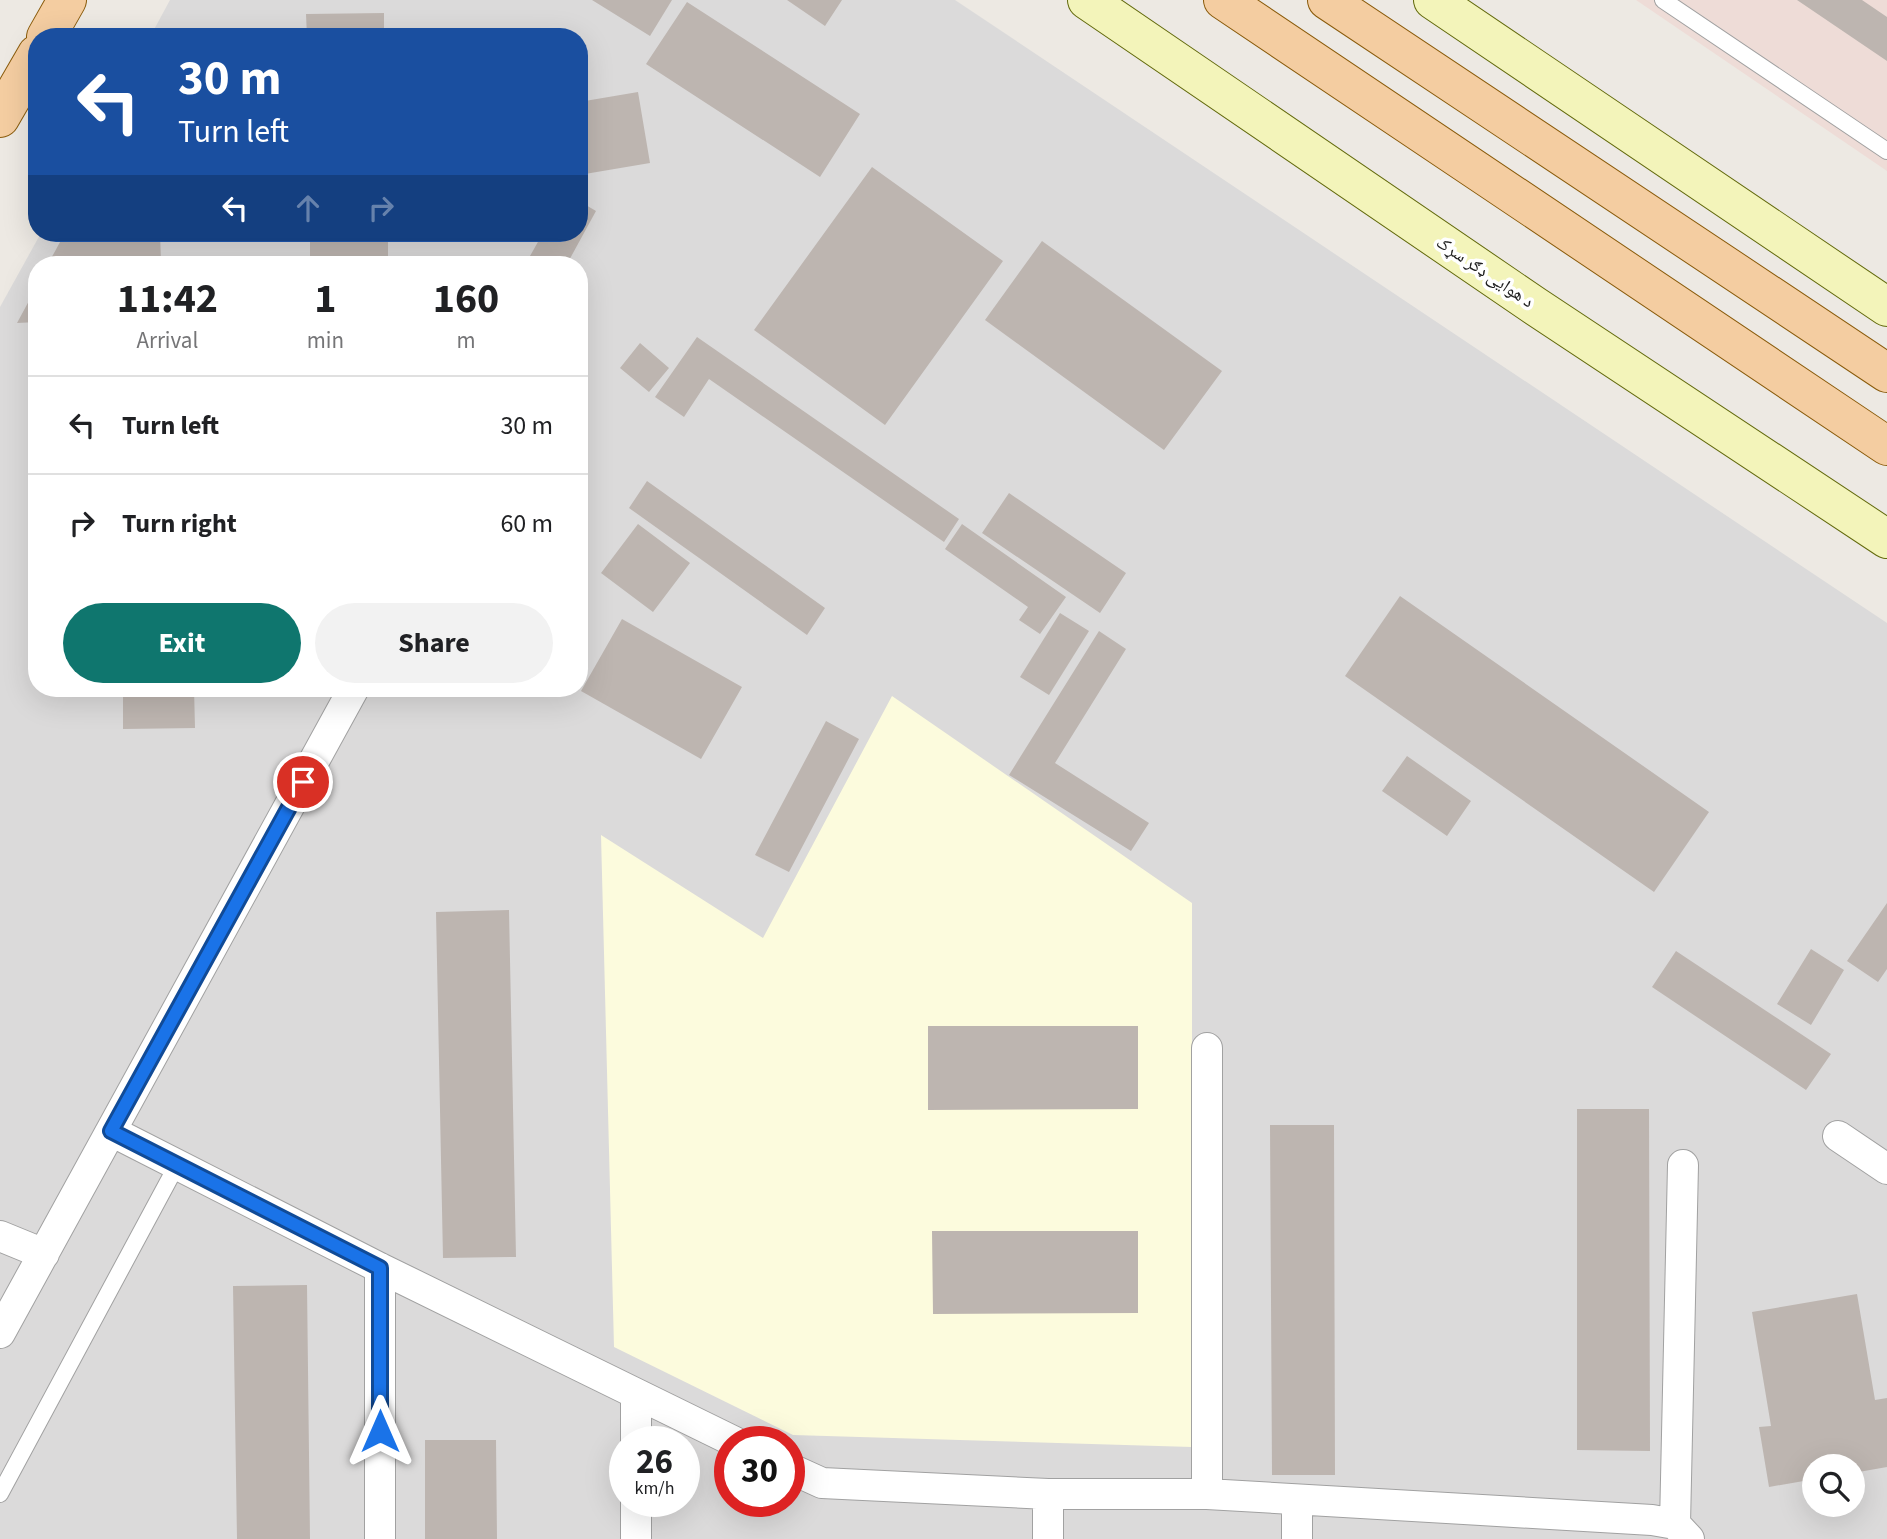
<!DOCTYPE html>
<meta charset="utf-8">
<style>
body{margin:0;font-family:"Source Sans 3","Noto Naskh Arabic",sans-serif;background:#f2f2f2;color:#202124;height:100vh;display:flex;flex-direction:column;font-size:26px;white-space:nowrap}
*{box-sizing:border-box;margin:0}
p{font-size:23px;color:#757577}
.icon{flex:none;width:38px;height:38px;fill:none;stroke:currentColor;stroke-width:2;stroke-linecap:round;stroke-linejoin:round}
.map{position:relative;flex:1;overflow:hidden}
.panel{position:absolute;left:28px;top:256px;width:560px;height:441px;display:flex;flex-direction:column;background:#fff;border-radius:28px;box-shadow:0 7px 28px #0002}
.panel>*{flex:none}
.top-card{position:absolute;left:28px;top:28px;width:560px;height:214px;border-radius:28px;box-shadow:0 7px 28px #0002;background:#1a4fa0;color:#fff;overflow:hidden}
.controls{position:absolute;left:1802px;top:1454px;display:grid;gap:14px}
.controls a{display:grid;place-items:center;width:63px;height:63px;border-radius:50%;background:#fff;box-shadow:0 7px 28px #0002;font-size:35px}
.speed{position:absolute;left:609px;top:1426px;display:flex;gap:14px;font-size:35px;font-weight:700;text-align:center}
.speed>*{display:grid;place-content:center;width:91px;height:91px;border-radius:50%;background:#fff;box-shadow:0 7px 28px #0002;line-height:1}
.speed small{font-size:18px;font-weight:400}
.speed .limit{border:10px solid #d22;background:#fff;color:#111}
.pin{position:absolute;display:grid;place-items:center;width:60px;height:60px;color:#fff;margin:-30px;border:4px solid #fff;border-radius:50%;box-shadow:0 2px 7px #0007}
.me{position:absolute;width:77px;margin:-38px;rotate:0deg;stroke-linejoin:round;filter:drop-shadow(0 0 5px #0008)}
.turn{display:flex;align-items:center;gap:24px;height:147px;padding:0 35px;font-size:32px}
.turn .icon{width:91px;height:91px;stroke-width:2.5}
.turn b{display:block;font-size:49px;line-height:60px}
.lanes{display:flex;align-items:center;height:66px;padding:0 35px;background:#0003;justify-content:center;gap:35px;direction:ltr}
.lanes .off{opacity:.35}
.eta{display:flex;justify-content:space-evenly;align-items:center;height:119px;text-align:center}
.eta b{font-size:42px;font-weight:700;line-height:49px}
.primary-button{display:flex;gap:14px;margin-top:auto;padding:14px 35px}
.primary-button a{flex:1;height:80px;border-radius:42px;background:#0f766e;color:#fff;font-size:28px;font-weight:700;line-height:80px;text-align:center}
.primary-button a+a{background:#f2f2f2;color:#202124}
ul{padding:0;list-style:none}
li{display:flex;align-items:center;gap:21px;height:98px;padding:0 35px;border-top:2px solid #e0e0e0}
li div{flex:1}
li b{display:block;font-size:26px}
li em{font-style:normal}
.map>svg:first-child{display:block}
.residential{fill:#dbdada;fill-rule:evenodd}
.education{fill:#fcfbdd}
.military{fill:#eedcd7}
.building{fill:#bdb5b0}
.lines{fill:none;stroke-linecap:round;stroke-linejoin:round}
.service-casing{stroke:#a1a1a1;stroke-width:18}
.minor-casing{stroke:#a1a1a1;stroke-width:32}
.secondary-casing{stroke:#636a0d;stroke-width:40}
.primary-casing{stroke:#8a5b0b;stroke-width:40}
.service{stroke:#fff;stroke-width:16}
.minor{stroke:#fff;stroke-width:30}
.secondary{stroke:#f3f4ba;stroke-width:38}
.primary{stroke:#f4cda1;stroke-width:38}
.route-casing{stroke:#114b97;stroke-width:18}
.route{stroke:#1a73e8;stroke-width:12}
.labels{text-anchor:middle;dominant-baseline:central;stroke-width:7;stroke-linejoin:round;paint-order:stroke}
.street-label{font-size:18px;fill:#1d1d1d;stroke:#fff}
</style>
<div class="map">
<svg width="1887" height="1539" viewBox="0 0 1887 1539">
<rect width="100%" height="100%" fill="#ede9e3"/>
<!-- residential -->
<path class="residential" d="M 170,0 L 955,0 L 1887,623 L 1887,1539 L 0,1539 L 0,307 L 41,233 L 579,233 L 579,37 L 150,37 ZM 37,264 L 579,264 L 579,688 L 37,688 ZM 625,1442 L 684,1442 L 684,1502 L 625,1502 ZM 730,1442 L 789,1442 L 789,1502 L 730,1502 ZM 1815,1466 L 1853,1466 L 1853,1505 L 1815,1505 Z"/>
<!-- education -->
<path class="education" d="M 892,696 L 1192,903 L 1192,1447 L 793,1435 L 614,1347 L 601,835 L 763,938 Z"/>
<!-- military -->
<path class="military" d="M 1636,0 L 1887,0 L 1887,171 Z"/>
<!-- building -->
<path class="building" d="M 592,0 L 672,0 L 650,36 Z
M 787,0 L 842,0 L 825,26 Z
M 1797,0 L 1862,0 L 1887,17 L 1887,61 Z
M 687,2 L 860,114 L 820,177 L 646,64 Z
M 384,13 L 384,37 L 307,37 L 306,14 Z
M 638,92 L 650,163 L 579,175 L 579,102 Z
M 872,167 L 1003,261 L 885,425 L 754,330 Z
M 579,201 L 596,211 L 567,264 L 546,264 L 530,256 L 543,233 L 579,233 Z
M 65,233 L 160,233 L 161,261 L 48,264 Z
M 310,233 L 388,233 L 388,264 L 310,264 Z
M 1042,241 L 1222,371 L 1164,450 L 985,320 Z
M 37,286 L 37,322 L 17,323 Z
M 697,337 L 959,519 L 944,542 L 709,379 L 684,417 L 655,397 Z
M 640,343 L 669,368 L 649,392 L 620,368 Z
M 647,481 L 825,608 L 807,635 L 629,508 Z
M 1009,493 L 1126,573 L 1100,613 L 982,533 Z
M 638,524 L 690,563 L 653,612 L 601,573 Z
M 962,524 L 1066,597 L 1040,634 L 1019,620 L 1028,607 L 945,549 Z
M 1400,596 L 1709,812 L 1654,892 L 1345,676 Z
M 1060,613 L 1089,631 L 1049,695 L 1020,677 Z
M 622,619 L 742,687 L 701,759 L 581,691 Z
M 1099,631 L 1126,649 L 1055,763 L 1149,823 L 1131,851 L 1009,775 Z
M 123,688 L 194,688 L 195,728 L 123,729 Z
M 826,721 L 859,739 L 789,872 L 755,855 Z
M 1407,756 L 1471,801 L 1447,836 L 1382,791 Z
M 1887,903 L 1887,969 L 1878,982 L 1847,961 Z
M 509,910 L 516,1257 L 443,1258 L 436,912 Z
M 1811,949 L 1844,970 L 1811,1025 L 1777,1004 Z
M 1676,951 L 1831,1054 L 1806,1090 L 1652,987 Z
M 928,1026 L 1138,1026 L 1138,1109 L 928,1110 Z
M 1577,1109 L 1649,1109 L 1650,1451 L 1577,1450 Z
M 1270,1125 L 1334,1125 L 1335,1475 L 1272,1475 Z
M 932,1231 L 1138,1231 L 1138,1313 L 933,1314 Z
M 307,1285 L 310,1539 L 237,1539 L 233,1286 Z
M 1857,1294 L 1875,1400 L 1887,1398 L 1887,1467 L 1853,1473 L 1853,1466 L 1815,1466 L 1815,1479 L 1769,1487 L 1759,1427 L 1771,1426 L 1752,1312 Z
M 425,1440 L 496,1440 L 497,1539 L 425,1539 Z"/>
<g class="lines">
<defs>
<path id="service" d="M 1663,0 L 1887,151
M 0,1494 L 177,1165"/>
<path id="minor" d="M 1207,1048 L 1207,1494
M 111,1131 L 380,1268 L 735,1442
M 1838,1136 L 1887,1169
M 0,1236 L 44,1254
M 0,1333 L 354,688
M 636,1395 L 636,1442
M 789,1468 L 822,1483 L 1048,1494 L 1207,1494 L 1652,1520 L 1675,1524 L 1689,1539
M 636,1502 L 636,1539
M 1675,1524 L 1683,1165
M 380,1539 L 380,1268
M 1048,1539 L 1048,1494
M 1297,1539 L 1297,1501"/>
<path id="secondary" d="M 1087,0 L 1535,306 L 1887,539
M 1433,0 L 1887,307"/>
<path id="primary" d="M 1223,0 L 1887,446
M 1327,0 L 1887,373
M 46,37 L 67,0
M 0,118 L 37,54"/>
</defs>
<!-- service casing -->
<use href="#service" class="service-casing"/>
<!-- minor casing -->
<use href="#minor" class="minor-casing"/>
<!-- secondary casing -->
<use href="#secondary" class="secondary-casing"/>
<!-- primary casing -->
<use href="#primary" class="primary-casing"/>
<!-- service -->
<use href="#service" class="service"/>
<!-- minor -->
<use href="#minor" class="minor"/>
<!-- secondary -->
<use href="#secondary" class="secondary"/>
<!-- primary -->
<use href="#primary" class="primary"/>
</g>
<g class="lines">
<defs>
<path id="route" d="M 303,782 L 111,1131 L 380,1268 L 380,1431"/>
</defs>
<!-- route casing -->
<use href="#route" class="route-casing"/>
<!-- route -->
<use href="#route" class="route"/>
</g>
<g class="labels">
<!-- street labels -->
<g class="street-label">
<text transform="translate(1485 272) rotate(34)">د هوایی ډګر سړک</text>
</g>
</g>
</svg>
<div class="controls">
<a><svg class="icon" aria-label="search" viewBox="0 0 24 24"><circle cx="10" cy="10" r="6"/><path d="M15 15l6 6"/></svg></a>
</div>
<div class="speed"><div>26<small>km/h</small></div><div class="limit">30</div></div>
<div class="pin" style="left:303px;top:782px;background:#d93025"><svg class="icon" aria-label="arrive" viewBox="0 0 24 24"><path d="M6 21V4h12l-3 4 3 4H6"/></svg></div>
<svg class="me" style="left:380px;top:1431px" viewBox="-20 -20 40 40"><path d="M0-17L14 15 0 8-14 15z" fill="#1a73e8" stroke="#fff" stroke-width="4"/></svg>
<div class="top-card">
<div class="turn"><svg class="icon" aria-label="left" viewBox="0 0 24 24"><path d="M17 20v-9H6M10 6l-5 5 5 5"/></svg><div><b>30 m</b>Turn left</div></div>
<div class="lanes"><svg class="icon" aria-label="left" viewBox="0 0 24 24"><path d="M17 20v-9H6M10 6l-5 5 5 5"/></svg><svg class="icon off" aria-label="ahead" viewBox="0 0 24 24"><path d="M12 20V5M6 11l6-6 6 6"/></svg><svg class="icon off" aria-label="right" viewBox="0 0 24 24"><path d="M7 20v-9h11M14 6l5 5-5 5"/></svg></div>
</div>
<section class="panel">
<div class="eta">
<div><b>11:42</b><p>Arrival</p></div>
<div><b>1</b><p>min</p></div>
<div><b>160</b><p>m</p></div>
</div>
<ul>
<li><svg class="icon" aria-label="left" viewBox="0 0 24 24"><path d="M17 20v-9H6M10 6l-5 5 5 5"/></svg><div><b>Turn left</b></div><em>30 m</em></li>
<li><svg class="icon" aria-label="right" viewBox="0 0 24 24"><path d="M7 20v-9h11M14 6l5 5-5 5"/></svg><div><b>Turn right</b></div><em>60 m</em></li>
</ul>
<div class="primary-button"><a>Exit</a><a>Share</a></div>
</section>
</div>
